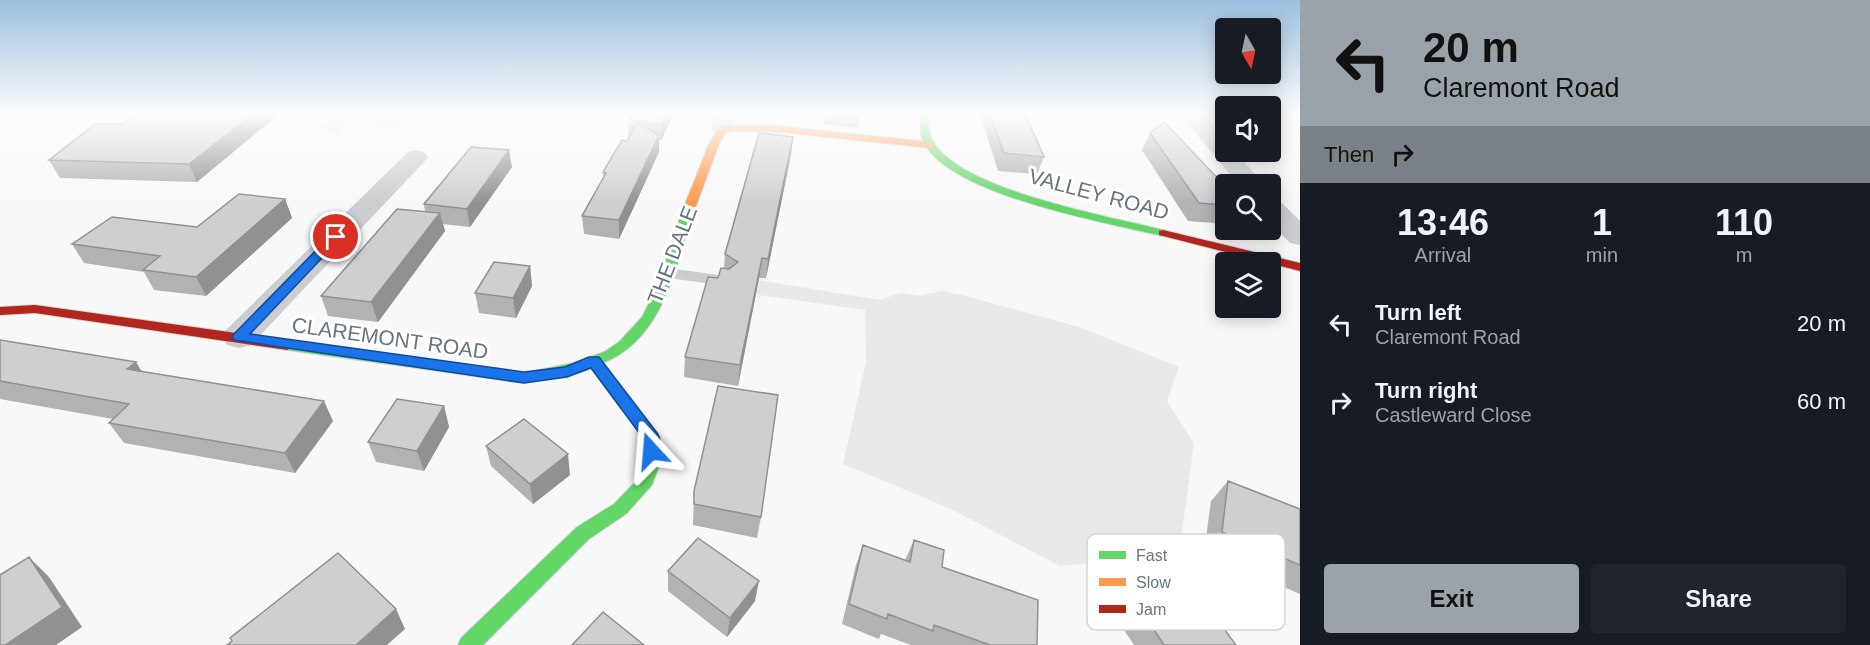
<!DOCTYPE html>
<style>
body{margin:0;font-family:Helvetica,sans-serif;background:#20242c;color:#f1f3f6;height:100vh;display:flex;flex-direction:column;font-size:22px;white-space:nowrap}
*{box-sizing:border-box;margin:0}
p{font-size:20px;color:#9ea1a6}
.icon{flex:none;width:33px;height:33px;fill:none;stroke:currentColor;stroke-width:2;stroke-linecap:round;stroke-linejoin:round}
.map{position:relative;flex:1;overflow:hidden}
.side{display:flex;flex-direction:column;background:#171b24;width:570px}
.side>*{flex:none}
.guide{background:#99a3a9;color:#111;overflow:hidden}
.needle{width:39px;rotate:171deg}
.controls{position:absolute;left:1215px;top:18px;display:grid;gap:12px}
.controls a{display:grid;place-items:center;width:66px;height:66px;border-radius:6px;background:#171b24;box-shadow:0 3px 15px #0003;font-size:30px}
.pin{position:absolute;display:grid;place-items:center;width:51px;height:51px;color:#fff;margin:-26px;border:3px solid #fff;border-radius:50%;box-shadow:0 2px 6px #0007}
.me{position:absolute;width:66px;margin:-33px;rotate:341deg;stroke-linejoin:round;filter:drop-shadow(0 0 4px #0008)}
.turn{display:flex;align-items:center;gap:21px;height:126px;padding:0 24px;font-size:27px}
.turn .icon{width:78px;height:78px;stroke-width:2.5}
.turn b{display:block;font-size:42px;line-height:51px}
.then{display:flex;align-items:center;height:57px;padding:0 24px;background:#0003;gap:12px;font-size:22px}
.eta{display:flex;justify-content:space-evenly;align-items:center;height:102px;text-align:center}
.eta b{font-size:36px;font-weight:800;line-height:42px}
.button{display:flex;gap:12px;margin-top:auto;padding:12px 24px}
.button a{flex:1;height:69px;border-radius:6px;background:#99a3a9;color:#111;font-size:24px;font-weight:800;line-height:69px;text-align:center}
.button a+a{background:#20242c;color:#f1f3f6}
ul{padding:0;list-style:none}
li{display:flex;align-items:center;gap:18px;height:78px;padding:0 24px}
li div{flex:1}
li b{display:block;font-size:22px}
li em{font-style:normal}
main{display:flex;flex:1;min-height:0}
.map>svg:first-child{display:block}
.green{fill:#e7eae6}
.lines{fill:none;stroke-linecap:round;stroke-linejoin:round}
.fast-casing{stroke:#d4d5d6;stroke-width:2}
.slow-casing{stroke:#d4d5d6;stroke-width:2}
.jam-casing{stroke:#d4d5d6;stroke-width:2}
.lane{fill:#cbcdce;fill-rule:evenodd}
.street{fill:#cbcdce;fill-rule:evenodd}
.fast{fill:#63d668;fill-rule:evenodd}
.slow{fill:#ff974d;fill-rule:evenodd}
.jam{fill:#b3261e;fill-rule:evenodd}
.wall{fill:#b0b2b3}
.shaded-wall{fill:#909192}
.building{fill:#cdcfd0;stroke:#909192;stroke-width:1.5}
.route{fill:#1a73e8;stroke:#114b97;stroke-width:1.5}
.labels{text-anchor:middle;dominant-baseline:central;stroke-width:6;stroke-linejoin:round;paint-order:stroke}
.street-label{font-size:21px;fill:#66757f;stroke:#fff}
.key{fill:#fff;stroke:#d1d6d9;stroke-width:1.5}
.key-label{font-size:16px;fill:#66757f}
</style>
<main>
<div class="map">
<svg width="1300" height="645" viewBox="0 0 1300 645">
<rect width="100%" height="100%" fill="#f8f8f8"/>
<!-- green -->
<path class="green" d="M 339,114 L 472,114 L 429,124 L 370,131 L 378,125 L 350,116 L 339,134 L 325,131 L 320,127 L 324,120 Z
M 728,275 L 879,300 L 901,293 L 919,296 L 942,291 L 966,296 L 1079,327 L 1179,367 L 1167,401 L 1194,443 L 1179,554 L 1060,566 L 949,508 L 843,464 L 866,362 L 865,310 L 724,290 Z"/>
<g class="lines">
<defs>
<path id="fast" d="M 920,114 L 928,114 C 929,123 928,134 933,141 C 960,191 1113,217 1167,231 L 1169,233 L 1163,236 C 1108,223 948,195 923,141 C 919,133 920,123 920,114 Z
M 687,211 L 693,214 C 675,269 663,339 603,363 L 660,437 L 659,466 L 652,485 L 626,514 L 589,539 L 483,645 L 458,645 L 461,638 L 577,527 L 614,504 L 636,481 L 643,466 L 644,438 L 591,368 L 576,373 L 524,383 L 287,350 L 280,345 L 287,340 L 524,373 L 573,363 L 604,352 L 619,342 L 642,317 L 658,285 L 681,214 Z"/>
<path id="slow" d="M 723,125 L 779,126 L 930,142 L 935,145 L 930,148 L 779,132 L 726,131 L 719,144 L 693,214 L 687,217 L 683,216 L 681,214 L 709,144 L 720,126 Z"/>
<path id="jam" d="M 1163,230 L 1300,263 L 1300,271 L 1159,235 L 1159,231 Z
M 35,305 L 287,340 L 294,345 L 287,350 L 35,313 L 0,315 L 0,307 Z"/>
</defs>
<!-- fast casing -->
<use href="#fast" class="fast-casing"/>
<!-- slow casing -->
<use href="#slow" class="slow-casing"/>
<!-- jam casing -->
<use href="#jam" class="jam-casing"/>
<!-- lane -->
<path class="lane" d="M 668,268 L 726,276 L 734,281 L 726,286 L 662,277 L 660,273 L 662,269 Z"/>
<!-- street -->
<path class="street" d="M 713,114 L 735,114 L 734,128 L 731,133 L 723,135 L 715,133 L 712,128 Z
M 1180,114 L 1203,114 L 1226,140 L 1226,152 L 1236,152 L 1263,184 L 1238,184 Z
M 416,150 L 424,152 L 428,157 L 424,162 L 251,345 L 239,348 L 227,345 L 222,337 L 227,329 L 408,152 Z
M 1270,198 L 1279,200 L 1300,221 L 1300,245 L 1290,243 L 1270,222 Z"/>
<!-- fast -->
<use href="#fast" class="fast"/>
<!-- slow -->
<use href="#slow" class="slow"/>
<!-- jam -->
<use href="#jam" class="jam"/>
</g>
<!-- wall -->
<path class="wall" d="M 135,114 L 279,114 L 197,182 L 60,178 L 49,160 L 122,124 Z
M 674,114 L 661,140 L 659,140 L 659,152 L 619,239 L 584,234 L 582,216 L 603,178 L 603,172 L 629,137 L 628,120 Z
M 825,114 L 860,114 L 858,128 L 824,124 Z
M 980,114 L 1025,114 L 1044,157 L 1037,174 L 998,171 Z
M 1150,133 L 1226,187 L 1226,224 L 1188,221 L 1142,150 Z
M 791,154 L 766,278 L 759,278 L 738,386 L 684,377 L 685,357 L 718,278 L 724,268 L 725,254 Z
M 512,167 L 470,227 L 443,224 L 445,231 L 378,322 L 328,316 L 321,296 L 425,212 L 424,204 Z
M 285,199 L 292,218 L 206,296 L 154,290 L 144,272 L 84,263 L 72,244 L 197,227 Z
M 530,266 L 532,286 L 516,318 L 479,313 L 475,293 Z
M 0,340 L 142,372 L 333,421 L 295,473 L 124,443 L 109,423 L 113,419 L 0,399 Z
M 444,406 L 449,427 L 424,471 L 376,462 L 368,442 Z
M 486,446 L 570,475 L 533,504 L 491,466 Z
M 1228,481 L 1300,509 L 1300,594 L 1204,552 L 1211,501 Z
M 694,491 L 761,517 L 757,538 L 693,525 Z
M 914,540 L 942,567 L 1037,645 L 911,645 L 881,634 L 879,639 L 842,624 L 856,565 L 863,545 L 905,560 Z
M 668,571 L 755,601 L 727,637 L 668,591 Z
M 1135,601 L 1236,645 L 1134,645 L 1118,621 Z"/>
<!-- shaded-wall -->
<path class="shaded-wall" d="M 253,114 L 279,114 L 197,182 L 189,164 Z
M 666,114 L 674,114 L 661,140 L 661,124 Z
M 659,135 L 659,152 L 619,239 L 619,220 Z
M 793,137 L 791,154 L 766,278 L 768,259 Z
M 509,150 L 512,167 L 470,227 L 467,209 Z
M 285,199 L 292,218 L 206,296 L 196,277 Z
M 440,213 L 445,231 L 378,322 L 371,302 Z
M 762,258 L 759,278 L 738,386 L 740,365 Z
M 530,266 L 532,286 L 516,318 L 513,298 Z
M 136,362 L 148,382 L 127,369 Z
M 324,401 L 333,421 L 295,473 L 285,453 Z
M 444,406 L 449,427 L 424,471 L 417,451 Z
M 568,454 L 570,475 L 533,504 L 530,484 Z
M 29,557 L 49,577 L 82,627 L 56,645 L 5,645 Z
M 759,581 L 755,601 L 727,637 L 730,618 Z
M 396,609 L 405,629 L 387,645 L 356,645 Z"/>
<!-- building -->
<path class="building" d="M 135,114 L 253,114 L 189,164 L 49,160 L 95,124 L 122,124 Z
M 632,114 L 666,114 L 661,124 L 628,120 Z
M 990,114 L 1025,114 L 1044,157 L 1004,153 Z
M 1164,122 L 1226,187 L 1226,205 L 1199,203 L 1150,133 Z
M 637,123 L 659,135 L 619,220 L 582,216 L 606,173 L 603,172 L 622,140 L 627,141 Z
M 759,133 L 793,137 L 768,259 L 762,258 L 740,365 L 685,357 L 708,277 L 718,278 L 721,268 L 729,269 L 738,262 L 725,254 Z
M 471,147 L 509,150 L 467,209 L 424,204 Z
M 239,194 L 285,199 L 196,277 L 143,270 L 160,256 L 72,244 L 112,217 L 197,227 Z
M 397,209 L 440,213 L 371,302 L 321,296 Z
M 494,262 L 530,266 L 513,298 L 475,293 Z
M 0,340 L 136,362 L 127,369 L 324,401 L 285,453 L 109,423 L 129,404 L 0,381 Z
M 718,386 L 778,395 L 761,517 L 694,504 L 694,491 Z
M 397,399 L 444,406 L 417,451 L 368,442 Z
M 524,419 L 568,454 L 530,484 L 486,446 Z
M 1228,481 L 1300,509 L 1300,565 L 1222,532 Z
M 698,538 L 759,581 L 730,618 L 668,571 Z
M 914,540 L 944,550 L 942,567 L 1038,600 L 1037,645 L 990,645 L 934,625 L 933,631 L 888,614 L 887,619 L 849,604 L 863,545 L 910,562 Z
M 338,553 L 396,609 L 356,645 L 227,645 L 232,641 L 230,638 Z
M 29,557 L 62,607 L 5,645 L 0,645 L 0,575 Z
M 1197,593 L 1236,645 L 1164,645 L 1135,601 Z
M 603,612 L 644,645 L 572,645 Z"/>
<!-- sky -->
<linearGradient id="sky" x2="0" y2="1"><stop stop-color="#9cc0e0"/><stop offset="0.56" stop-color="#fcfcfc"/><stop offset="1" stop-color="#fcfcfc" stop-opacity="0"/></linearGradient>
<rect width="1300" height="204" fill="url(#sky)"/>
<!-- route -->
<path class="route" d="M 336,233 L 340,234 L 340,239 L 250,334 L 524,372 L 565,367 L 589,357 L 599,357 L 657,433 C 661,439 661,449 657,456 L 651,458 L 646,456 L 643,451 L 643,438 L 591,368 L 567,377 L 524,383 L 234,340 L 232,337 L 234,334 L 332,234 Z"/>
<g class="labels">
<!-- street labels -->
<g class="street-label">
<text transform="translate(1099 194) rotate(15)">VALLEY ROAD</text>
<text transform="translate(672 255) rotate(-69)">THE DALE</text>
<text transform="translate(390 338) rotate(8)">CLAREMONT ROAD</text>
</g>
</g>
<!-- legend -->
<rect x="1087" y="534" width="198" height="96" rx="9" class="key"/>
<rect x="1099" y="551" width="27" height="8" fill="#63d668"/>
<rect x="1099" y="578" width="27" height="8" fill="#ff974d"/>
<rect x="1099" y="605" width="27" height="8" fill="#b3261e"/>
<g class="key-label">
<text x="1136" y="561">Fast</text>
<text x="1136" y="588">Slow</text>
<text x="1136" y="615">Jam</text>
</g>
</svg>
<div class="controls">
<a><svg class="needle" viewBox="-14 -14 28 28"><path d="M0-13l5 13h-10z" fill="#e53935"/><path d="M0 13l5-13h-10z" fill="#9ea1a6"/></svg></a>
<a><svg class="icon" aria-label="sound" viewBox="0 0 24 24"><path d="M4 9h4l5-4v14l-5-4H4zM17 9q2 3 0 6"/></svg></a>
<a><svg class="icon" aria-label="search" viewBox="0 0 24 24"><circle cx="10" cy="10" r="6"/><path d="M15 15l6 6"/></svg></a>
<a><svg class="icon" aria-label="layers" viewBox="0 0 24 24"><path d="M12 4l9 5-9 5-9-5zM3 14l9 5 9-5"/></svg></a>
</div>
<div class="pin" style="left:336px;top:237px;background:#d93025"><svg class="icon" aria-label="arrive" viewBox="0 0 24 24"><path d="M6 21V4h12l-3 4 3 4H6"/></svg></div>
<svg class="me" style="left:651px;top:451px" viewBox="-20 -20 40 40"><path d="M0-17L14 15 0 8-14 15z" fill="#1a73e8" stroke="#fff" stroke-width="4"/></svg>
</div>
<section class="side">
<div class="guide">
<div class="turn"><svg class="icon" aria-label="left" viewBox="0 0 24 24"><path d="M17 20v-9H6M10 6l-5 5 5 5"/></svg><div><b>20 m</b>Claremont Road</div></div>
<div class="then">Then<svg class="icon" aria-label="right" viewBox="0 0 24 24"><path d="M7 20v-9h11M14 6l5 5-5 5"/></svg></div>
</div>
<div class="eta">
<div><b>13:46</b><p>Arrival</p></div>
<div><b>1</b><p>min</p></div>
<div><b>110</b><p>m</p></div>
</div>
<ul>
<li><svg class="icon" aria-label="left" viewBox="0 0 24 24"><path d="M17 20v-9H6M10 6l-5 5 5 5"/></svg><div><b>Turn left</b><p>Claremont Road</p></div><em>20 m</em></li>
<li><svg class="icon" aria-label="right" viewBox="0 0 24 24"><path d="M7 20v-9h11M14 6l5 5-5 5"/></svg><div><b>Turn right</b><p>Castleward Close</p></div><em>60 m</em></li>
</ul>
<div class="button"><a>Exit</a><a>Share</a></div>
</section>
</main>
